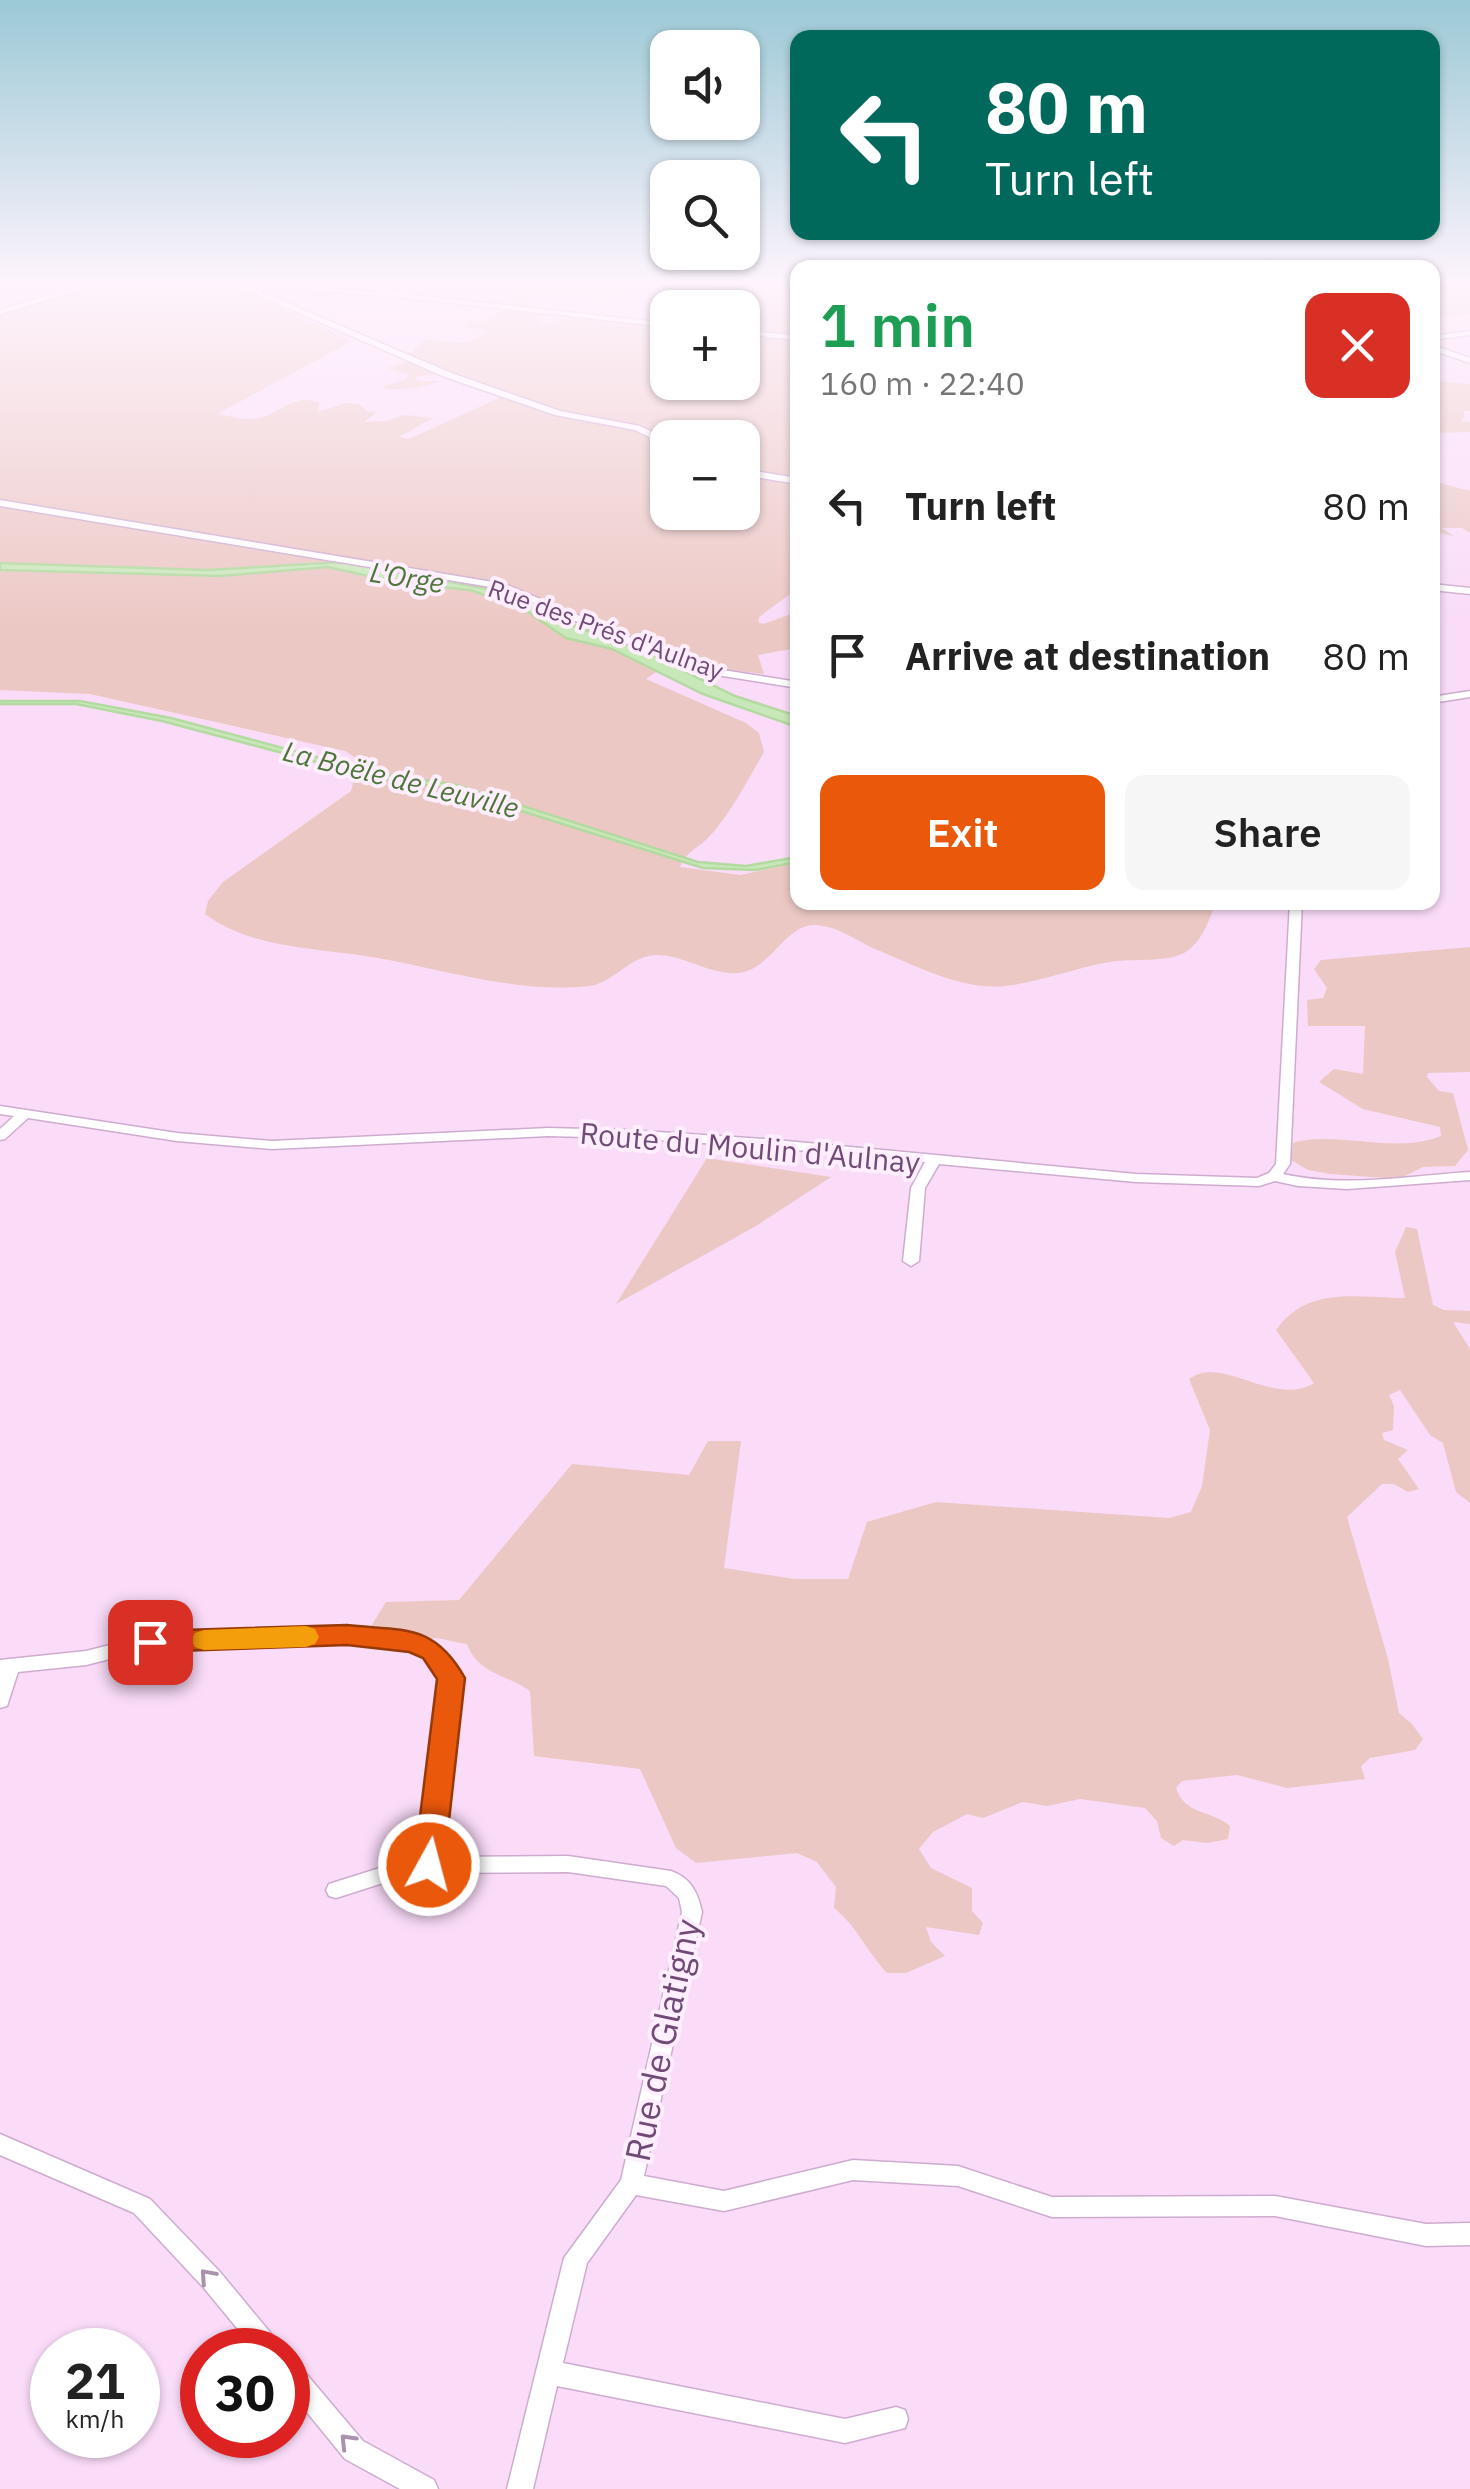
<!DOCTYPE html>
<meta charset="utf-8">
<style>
body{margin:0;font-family:"IBM Plex Sans",sans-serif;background:#f6f6f6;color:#222;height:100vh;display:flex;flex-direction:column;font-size:38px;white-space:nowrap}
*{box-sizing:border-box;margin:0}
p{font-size:32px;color:#767676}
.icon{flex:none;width:55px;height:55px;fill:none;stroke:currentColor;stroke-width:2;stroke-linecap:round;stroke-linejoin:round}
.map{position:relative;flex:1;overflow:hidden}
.sheet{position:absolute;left:790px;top:260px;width:650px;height:650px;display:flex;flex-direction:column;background:#fff;border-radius:20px;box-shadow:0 2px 8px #0004}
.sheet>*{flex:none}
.banner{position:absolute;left:790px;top:30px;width:650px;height:210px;border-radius:20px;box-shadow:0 2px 8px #0004;background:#00695c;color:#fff;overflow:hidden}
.buttons{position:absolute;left:650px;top:30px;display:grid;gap:20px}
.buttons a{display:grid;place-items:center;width:110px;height:110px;border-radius:20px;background:#fff;box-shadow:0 2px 8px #0004;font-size:50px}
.speed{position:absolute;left:30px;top:2328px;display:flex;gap:20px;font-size:50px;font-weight:700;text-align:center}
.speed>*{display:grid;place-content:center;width:130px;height:130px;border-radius:50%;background:#fff;box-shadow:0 2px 8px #0004;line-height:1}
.speed small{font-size:25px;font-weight:400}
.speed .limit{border:15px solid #d22;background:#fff;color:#111}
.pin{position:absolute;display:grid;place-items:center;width:85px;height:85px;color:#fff;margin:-42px;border-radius:20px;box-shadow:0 5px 15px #0006}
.me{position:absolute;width:110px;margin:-55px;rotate:7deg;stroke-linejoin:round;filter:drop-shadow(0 0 8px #0008)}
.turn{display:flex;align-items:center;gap:35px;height:210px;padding:0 30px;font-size:45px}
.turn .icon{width:130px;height:130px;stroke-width:2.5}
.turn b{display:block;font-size:70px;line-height:85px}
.round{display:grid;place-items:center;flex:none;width:105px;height:105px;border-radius:20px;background:#f6f6f6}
.headline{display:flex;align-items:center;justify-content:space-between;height:170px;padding:0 30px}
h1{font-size:60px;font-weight:600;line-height:75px;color:#1e9e55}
.cta{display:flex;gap:20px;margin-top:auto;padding:20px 30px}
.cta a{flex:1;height:115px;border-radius:20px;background:#ea580c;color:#fff;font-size:40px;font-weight:600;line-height:115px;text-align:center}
.cta a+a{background:#f6f6f6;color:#222}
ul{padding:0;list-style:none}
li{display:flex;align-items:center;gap:30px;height:150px;padding:0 30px}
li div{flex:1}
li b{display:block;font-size:38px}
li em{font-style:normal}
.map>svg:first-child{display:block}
.residential{fill:#fadbf8;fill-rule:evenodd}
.green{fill:#ecc8c4;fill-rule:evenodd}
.water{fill:#c9e8ba;stroke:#b3daa0;stroke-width:2.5}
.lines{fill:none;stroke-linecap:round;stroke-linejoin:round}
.street-casing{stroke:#ceaccf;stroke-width:3}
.street{fill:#fff;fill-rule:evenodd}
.oneway{stroke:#aa92ae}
.route{fill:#ea580c;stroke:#983908;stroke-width:2.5}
.slow{fill:#f59e0b}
.labels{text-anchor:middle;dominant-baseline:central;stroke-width:8;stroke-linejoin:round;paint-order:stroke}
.far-street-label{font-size:25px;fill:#724a78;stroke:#ffeefd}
.far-water-label{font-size:28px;font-style:italic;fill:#4c763a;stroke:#ffeefd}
.street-label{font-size:30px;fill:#724a78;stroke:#ffeefd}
.near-street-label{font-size:35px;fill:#724a78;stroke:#ffeefd}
</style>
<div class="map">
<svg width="1470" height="2489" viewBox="0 0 1470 2489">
<rect width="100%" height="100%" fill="#fde7fa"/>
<!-- residential -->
<path class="residential" d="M 0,281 L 797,281 L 798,902 L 1432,902 L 1433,281 L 1470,281 L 1470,2489 L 0,2489 ZM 668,308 L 742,308 L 742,382 L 668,382 ZM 668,438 L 742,438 L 742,512 L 668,512 ZM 52,2350 L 138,2350 L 138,2435 L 52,2435 ZM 202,2350 L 288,2350 L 288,2435 L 202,2435 Z"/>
<!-- green -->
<path class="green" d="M 112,281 L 214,281 L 235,286 L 352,341 L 217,414 C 230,416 246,421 259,418 C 279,414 296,392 320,403 L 317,412 L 346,403 L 361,405 L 366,411 L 377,412 L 364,422 L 387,421 L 403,415 L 433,418 L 399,437 L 409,439 L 499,398 C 479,380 442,371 416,377 L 417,381 L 439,381 C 429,387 391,392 381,387 L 405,380 L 408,374 L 387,368 L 409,362 L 399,355 L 412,352 L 424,340 C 450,339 463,350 487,331 L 463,327 L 469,320 L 487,321 L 497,317 L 494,314 L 508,309 L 548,313 L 539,323 L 543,326 L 568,318 L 609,317 L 633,325 L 659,326 L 667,322 L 668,382 L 742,382 L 742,308 L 691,307 L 712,296 L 713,284 L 797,281 L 797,589 L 759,617 L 758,622 L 763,624 L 797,612 L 797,637 L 793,640 L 797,648 L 758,655 L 764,674 L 714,668 L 676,658 L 646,679 L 746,723 L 759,733 L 764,752 C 747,781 731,814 707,839 C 695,850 687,851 680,867 L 740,875 L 797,863 L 798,902 L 1216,903 C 1208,921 1203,942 1184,953 C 1168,962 1135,959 1117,961 C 1073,966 1026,990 983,986 C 948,983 907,962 875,949 C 855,940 835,924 812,925 C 783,928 769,971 738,973 C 710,975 684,955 657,955 C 630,955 614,983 589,986 C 517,994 443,969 372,957 C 317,948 252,949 205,914 L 208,901 L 223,882 L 351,791 L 359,760 L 345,751 L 90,694 L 0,690 L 0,314 ZM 668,438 L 742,438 L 742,512 L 668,512 Z
M 524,281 L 626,281 L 629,289 L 636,292 L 612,294 L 612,300 L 529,296 L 529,307 L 507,305 Z
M 1433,281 L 1460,281 L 1470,287 L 1470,314 L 1433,319 Z
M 1433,381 L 1470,384 L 1470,411 L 1463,411 L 1465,416 L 1460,421 L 1470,422 L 1470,432 L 1433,433 Z
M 1432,481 L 1470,491 L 1470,533 L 1462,528 L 1442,528 L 1454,536 L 1433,532 Z
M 1470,947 L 1470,1072 L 1428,1073 L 1427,1077 L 1439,1091 L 1453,1093 L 1468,1150 L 1455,1166 L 1423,1167 L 1399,1179 L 1331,1174 L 1308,1170 L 1291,1160 L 1293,1143 C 1335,1130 1396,1155 1441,1136 L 1440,1127 L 1363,1109 L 1319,1082 L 1334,1069 L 1363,1074 L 1365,1026 L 1308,1026 L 1307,1000 L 1323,998 L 1327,988 L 1314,969 L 1321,960 Z
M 707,1158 L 831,1177 L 756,1226 L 616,1304 Z
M 1406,1227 L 1417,1229 L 1433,1305 L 1444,1310 L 1470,1311 L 1470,1324 L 1453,1322 L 1470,1349 L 1470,1503 L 1456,1492 L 1443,1443 L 1430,1435 L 1400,1390 L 1389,1395 L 1394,1406 L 1393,1430 L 1382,1433 L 1384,1440 L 1408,1450 L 1398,1459 L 1419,1489 L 1408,1492 L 1394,1484 L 1382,1484 L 1347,1517 L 1388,1659 L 1399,1713 L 1412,1724 L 1423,1739 L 1415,1750 L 1370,1758 L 1361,1766 L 1365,1779 L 1287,1788 L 1237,1775 L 1182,1781 L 1176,1788 C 1185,1815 1209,1809 1230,1826 L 1228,1839 L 1207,1843 L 1183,1840 L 1174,1846 L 1161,1838 L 1157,1821 L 1145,1808 L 1080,1799 L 1047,1806 L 1023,1802 L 983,1818 L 967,1814 L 933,1832 L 919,1849 L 931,1868 L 972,1888 L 972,1911 L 983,1923 L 979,1935 L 926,1927 L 931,1942 L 945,1956 L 906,1973 L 887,1973 C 867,1952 857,1926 834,1908 L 836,1887 L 817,1862 L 797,1853 L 696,1863 L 676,1848 L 640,1769 L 534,1756 L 530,1691 C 506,1674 478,1674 467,1644 C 457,1643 443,1638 434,1638 C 404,1641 404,1661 371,1641 L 368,1631 L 386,1602 L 459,1600 L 572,1464 L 689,1475 L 708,1441 L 741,1441 L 724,1568 L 795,1579 L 848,1579 L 867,1522 L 936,1502 L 1169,1518 L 1191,1512 L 1202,1486 L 1210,1430 L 1189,1379 C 1223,1354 1273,1408 1314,1383 L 1276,1330 C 1308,1285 1357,1298 1405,1298 L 1395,1252 Z"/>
<!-- water -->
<path class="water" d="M 345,562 L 523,596 L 576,627 L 633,646 L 735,696 L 797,716 L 797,727 L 703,694 L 612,649 L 566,638 L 522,608 L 470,590 L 395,582 L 328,567 L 220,576 L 0,570 L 0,563 L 207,570 Z
M 0,701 L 80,701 L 171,718 L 380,774 L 457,785 L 698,862 L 746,866 L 797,857 L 797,862 L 756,870 L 703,868 L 448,788 L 377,778 L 162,721 L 76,704 L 0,704 Z"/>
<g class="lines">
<defs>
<path id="street" d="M 97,281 L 109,281 L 0,314 L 0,310 Z
M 226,281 L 236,281 L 451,373 L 560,411 L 640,426 L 668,440 L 668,446 L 635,430 L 555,415 L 445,377 Z
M 414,281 L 423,281 L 403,294 L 668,323 L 668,327 L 396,297 L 253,286 L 257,284 L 395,293 Z
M 742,330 L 798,336 L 798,340 L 742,334 Z
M 1470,331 L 1470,335 L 1432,340 L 1432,336 Z
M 1432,345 L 1470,358 L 1470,363 L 1432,350 Z
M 742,469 L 798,478 L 798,484 L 742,475 Z
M 0,500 L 505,584 L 645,644 L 716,669 L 798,682 L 798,688 L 710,674 L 637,648 L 503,589 L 0,506 Z
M 1432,584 L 1470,588 L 1470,594 L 1432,590 Z
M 1470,691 L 1470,697 L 1432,703 L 1432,697 Z
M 1290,902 L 1302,902 L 1290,1164 L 1283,1174 C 1345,1188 1408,1176 1470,1172 L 1470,1180 L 1347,1189 L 1298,1186 L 1275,1181 L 1259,1186 L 1136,1182 L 939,1164 L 925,1188 L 919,1261 L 911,1266 L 903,1261 L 911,1188 L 925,1162 L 765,1147 L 627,1138 L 548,1136 L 272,1149 L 177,1141 L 28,1118 L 5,1139 L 0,1140 L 0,1129 L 14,1116 L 0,1114 L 0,1106 L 177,1133 L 272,1141 L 548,1128 L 627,1130 L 765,1139 L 1136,1174 L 1257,1178 L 1269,1173 L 1276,1164 Z
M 347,1628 L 419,1637 L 438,1646 L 460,1678 L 440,1857 L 568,1856 L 671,1871 C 691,1878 698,1893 702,1912 L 644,2176 L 724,2191 L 853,2160 L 958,2166 L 1052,2197 L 1275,2196 L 1426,2224 L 1470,2223 L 1470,2245 L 1426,2246 L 1275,2216 L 1052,2217 L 958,2186 L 853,2180 L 724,2211 L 636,2195 L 587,2263 L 563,2363 L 845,2419 L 896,2407 L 905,2410 L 908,2419 L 905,2428 L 845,2443 L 557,2386 L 533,2489 L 507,2489 L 564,2258 L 621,2180 L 682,1912 L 679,1898 L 666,1886 L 568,1872 L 429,1873 L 405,1876 L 336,1898 L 329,1896 L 326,1890 L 329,1884 L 405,1860 L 420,1858 L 442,1679 L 426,1656 L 410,1648 L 347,1642 L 150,1649 L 86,1665 L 18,1672 L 7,1706 L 0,1708 L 0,1660 L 86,1651 L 150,1635 Z
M 0,2134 L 150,2199 L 220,2272 L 278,2342 L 282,2350 L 255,2350 L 204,2288 L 134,2213 L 0,2155 Z
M 288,2359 L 297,2363 L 363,2441 L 434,2480 L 438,2489 L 400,2489 L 345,2459 L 288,2389 Z"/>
</defs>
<!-- street casing -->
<use href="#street" class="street-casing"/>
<!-- street -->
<use href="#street" class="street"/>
</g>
<!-- one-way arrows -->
<defs><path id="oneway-chevron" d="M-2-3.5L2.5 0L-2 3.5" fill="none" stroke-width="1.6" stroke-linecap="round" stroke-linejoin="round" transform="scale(2.5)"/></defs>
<g class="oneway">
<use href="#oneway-chevron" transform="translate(207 2276) rotate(-132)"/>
<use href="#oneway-chevron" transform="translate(347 2441) rotate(-134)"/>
</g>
<!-- sky -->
<linearGradient id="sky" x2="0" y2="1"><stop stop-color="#9bc9d6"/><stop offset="0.45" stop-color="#fef4fd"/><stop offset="1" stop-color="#fef4fd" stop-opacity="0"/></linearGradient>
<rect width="1470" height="630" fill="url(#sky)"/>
<!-- route -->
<path class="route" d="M 347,1625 C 404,1631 434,1623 465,1678 L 444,1865 L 440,1874 L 429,1878 L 418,1874 L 414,1865 L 437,1679 L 423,1658 L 409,1652 L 347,1645 L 150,1652 L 140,1649 L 136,1642 L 140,1634 L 150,1631 Z"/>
<!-- slow -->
<path class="slow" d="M 306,1626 L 315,1629 L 319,1637 L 315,1644 L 306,1647 L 204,1650 L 195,1647 L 191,1640 L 195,1633 L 204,1630 Z"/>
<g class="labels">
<!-- far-street labels -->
<g class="far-street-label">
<text transform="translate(606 629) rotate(20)">Rue des Prés d'Aulnay</text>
</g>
<!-- far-water labels -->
<g class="far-water-label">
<text transform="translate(407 577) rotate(9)">L'Orge</text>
<text transform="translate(401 779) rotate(14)">La Boële de Leuville</text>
</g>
<!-- street labels -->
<g class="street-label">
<text transform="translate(750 1147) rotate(5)">Route du Moulin d'Aulnay</text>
</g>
<!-- near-street labels -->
<g class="near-street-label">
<text transform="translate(662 2040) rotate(-78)">Rue de Glatigny</text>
</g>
</g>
</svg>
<div class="buttons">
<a><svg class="icon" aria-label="sound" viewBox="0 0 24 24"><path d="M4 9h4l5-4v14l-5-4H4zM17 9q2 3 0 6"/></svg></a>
<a><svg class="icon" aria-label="search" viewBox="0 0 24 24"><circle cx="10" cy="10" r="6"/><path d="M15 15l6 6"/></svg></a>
<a>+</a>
<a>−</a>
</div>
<div class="speed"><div>21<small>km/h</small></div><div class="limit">30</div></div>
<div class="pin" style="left:150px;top:1642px;background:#d93025"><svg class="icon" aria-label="arrive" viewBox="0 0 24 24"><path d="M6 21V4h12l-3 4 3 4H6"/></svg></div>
<svg class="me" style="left:429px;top:1865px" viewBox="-20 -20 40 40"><circle r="17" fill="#ea580c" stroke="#fff" stroke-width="3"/><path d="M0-11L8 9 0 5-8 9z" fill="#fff"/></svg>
<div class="banner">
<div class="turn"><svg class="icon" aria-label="left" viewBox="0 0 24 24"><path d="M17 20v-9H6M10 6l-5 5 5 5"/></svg><div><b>80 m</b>Turn left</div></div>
</div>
<section class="sheet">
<div class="headline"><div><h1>1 min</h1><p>160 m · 22:40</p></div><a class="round" style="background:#d93025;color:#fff"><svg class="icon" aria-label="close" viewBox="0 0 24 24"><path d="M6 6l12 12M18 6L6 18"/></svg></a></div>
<ul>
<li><svg class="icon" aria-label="left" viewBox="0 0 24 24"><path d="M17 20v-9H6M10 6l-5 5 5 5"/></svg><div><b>Turn left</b></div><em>80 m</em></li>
<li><svg class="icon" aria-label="arrive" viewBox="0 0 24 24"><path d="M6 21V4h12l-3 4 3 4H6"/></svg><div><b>Arrive at destination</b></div><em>80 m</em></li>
</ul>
<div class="cta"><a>Exit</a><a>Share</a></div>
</section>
</div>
